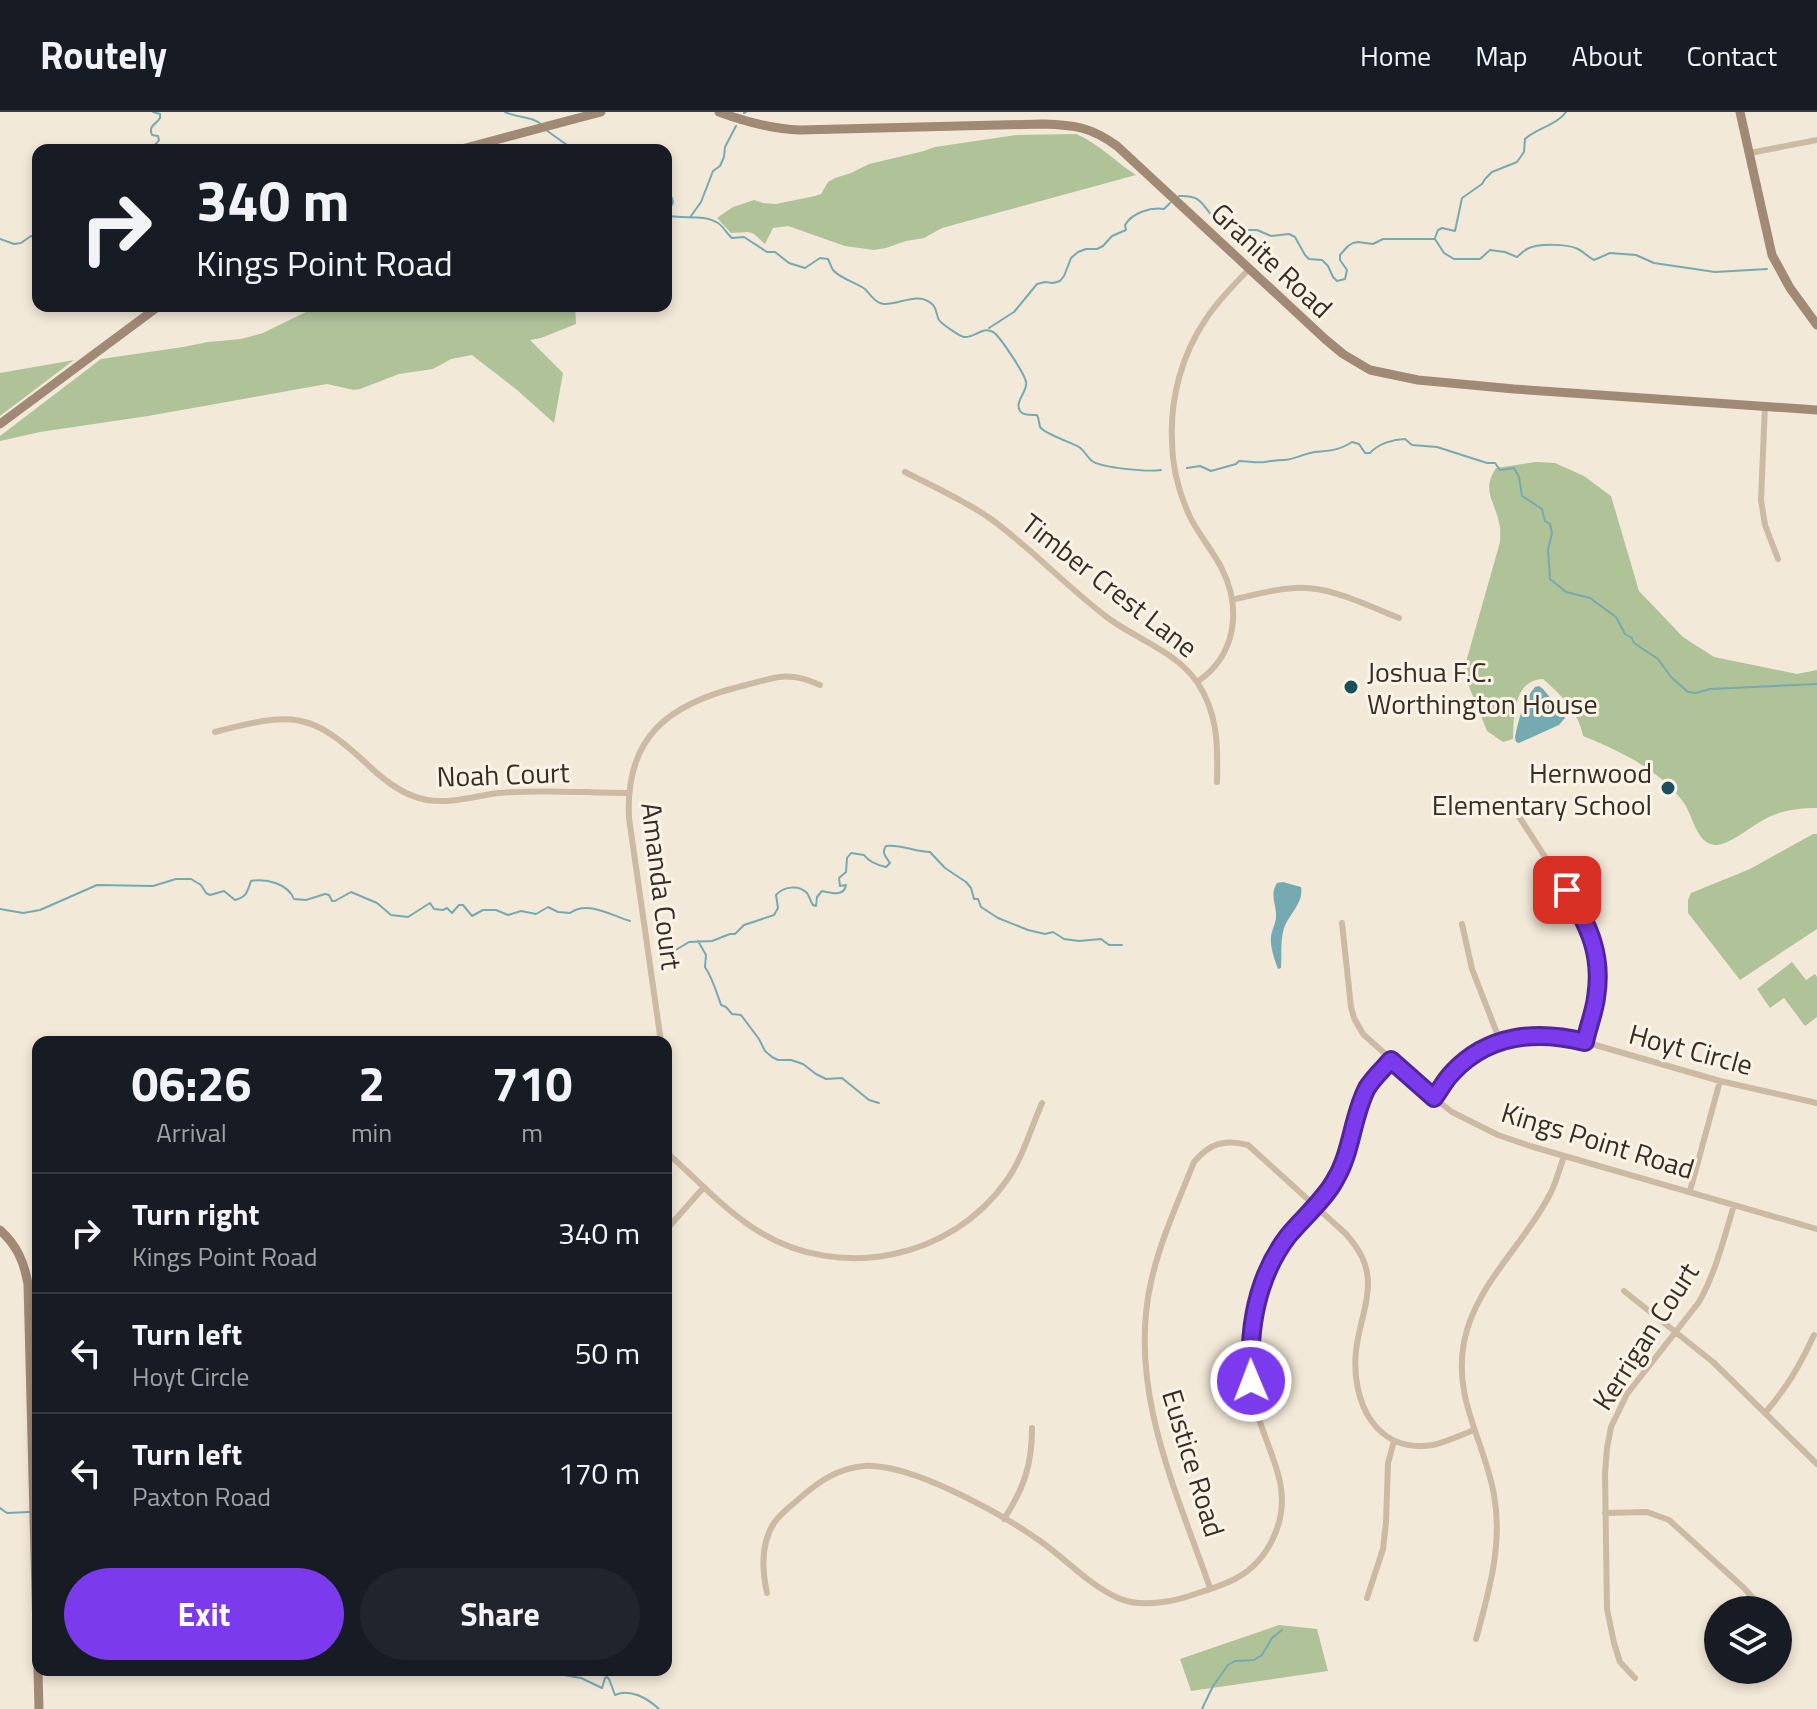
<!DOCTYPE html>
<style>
body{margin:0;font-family:"Titillium Web",sans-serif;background:#20242c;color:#f1f3f6;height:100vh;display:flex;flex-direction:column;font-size:30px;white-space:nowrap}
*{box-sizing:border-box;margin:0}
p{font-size:26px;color:#9ea1a6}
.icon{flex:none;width:44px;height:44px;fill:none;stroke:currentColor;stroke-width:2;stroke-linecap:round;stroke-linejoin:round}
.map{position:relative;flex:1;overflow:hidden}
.panel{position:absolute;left:32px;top:924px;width:640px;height:640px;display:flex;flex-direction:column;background:#171b24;border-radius:16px;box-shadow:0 4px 12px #0003}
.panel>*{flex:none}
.guide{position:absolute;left:32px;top:32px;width:640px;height:168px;border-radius:16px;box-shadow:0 4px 12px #0003;background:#171b24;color:#f1f3f6;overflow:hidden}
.buttons{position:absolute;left:1704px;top:1484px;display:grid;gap:16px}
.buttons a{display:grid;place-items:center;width:88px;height:88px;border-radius:50%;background:#171b24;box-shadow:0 4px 12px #0003;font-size:40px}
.pin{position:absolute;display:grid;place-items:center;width:68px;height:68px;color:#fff;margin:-34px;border-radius:16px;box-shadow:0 4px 12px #0006}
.me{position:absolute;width:88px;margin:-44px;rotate:359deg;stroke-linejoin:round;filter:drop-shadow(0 0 6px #0008)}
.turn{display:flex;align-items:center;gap:28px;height:168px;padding:0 32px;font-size:36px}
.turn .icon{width:104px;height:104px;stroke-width:2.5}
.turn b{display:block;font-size:56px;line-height:68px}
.eta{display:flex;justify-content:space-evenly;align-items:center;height:136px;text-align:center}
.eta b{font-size:48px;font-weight:700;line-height:56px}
.primary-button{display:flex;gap:16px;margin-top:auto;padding:16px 32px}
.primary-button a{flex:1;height:92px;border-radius:48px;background:#7c3aed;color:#fff;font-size:32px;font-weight:700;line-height:92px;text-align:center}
.primary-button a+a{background:#20242c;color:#f1f3f6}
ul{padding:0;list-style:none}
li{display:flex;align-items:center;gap:24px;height:120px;padding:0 32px;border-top:2px solid #363941}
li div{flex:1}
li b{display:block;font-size:30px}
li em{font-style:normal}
header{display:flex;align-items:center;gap:48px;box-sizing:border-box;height:112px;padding:0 40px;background:#171b24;border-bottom:2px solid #363941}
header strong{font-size:38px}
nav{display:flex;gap:44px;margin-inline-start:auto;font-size:28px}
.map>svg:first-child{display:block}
.green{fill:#b0c398}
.water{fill:#75aab2}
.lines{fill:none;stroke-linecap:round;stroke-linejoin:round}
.stream{stroke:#75aab2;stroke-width:2}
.street{stroke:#ccbaa4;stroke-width:6}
.secondary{stroke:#a08975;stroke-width:9}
.route-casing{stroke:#51269a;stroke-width:20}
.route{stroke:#7c3aed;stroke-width:14}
.poi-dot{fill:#19505b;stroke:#fbf3e5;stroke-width:3}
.labels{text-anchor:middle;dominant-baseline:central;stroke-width:6;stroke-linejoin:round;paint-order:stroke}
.street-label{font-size:28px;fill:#372d26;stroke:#fbf3e5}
.poi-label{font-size:28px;fill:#372d26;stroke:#fbf3e5;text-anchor:start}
</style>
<header>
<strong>Routely</strong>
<nav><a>Home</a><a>Map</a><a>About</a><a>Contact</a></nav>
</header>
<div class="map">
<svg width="1817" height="1597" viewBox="0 0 1817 1597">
<rect width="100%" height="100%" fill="#f3e9d9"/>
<!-- green -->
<path class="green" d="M 1076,22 C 1098,31 1116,50 1136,63 L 942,116 L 924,126 L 906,129 L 886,136 L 874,138 L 845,134 L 788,114 L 773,116 L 765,132 L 754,122 L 748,120 L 731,121 L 717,106 L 733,95 L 754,88 L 763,91 L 776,92 L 815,84 L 821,82 L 828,70 L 835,66 L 851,61 L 869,52 L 924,39 L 935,35 L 1016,23 Z
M 326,194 L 575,194 L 576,212 L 541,226 L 530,228 L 563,261 L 554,311 L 517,278 L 472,243 L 451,247 L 433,257 L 399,262 L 360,277 L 354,278 L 327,272 L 148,304 L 40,320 L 0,329 L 0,324 L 101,247 L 183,235 L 208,230 L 241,227 L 263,221 L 306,200 Z
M 74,248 L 0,304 L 0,261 Z
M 1536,350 L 1555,351 L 1584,364 L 1611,384 L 1639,479 L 1683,525 L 1714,545 L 1797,562 L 1817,558 L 1817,696 C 1801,696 1783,698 1769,705 C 1755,711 1729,734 1715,733 C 1696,731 1693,704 1684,691 C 1659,657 1620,639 1583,624 C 1579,600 1560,582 1543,567 C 1513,568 1514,605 1513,627 L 1503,630 L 1487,619 L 1468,572 L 1466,550 L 1500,430 C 1500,424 1501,417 1499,411 C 1495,389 1481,379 1496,356 Z
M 1813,722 L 1817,722 L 1817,817 L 1740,868 L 1688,801 L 1688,788 L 1691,781 L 1750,757 Z
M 1792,850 L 1806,868 L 1815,862 L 1817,865 L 1817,905 L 1805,914 L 1784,886 L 1770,896 L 1757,877 Z
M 1279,1513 L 1317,1517 L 1328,1559 L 1191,1579 L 1180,1547 Z"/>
<!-- water -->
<path class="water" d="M 1539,574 L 1543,577 L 1563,601 L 1565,606 L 1559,613 L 1519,631 L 1516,630 L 1515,625 C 1519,607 1523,589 1535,575 Z
M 1283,770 L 1301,775 C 1304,791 1289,802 1284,816 C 1280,829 1282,842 1281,856 L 1278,857 C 1275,849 1270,835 1271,826 C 1271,818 1277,811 1276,801 C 1275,789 1270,782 1277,771 Z"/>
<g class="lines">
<!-- stream -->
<path class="stream" d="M 505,0 C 517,6 533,4 542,13
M 744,1 L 746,0
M 546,18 L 574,38
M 145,38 L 156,32 L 159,28 L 158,24 L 152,23 C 148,13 156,13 160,6 L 160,2 L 153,0
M 1179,84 C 1202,83 1201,92 1214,106 L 1229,109 L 1242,118 L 1257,118 L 1271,124 L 1289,122 L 1295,125 L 1305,143 L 1309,147 L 1322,148 L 1328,154 L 1333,165 L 1337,169 L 1345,167 L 1347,158 L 1340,148 L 1340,143 L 1348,134 L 1353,131 L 1358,130 L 1373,132 L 1383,127 L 1435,127 L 1444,141 L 1454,147 L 1480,147 L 1490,138 L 1505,140 L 1517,145 C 1521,142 1523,139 1527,137 C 1538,131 1568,132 1578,137 C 1584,140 1588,145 1594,148 L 1610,141 L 1636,143 L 1654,151 L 1715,160 L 1767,157
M 666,86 L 672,86 L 673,90 L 668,101 L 670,104 C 685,107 704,102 718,111 C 723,114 727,122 732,126 L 744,125 L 767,140 L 775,140 L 789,151 L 805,156 L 820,146 L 828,147 C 830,151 831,155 833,158 C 841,167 855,170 865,177 C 871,183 875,191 884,192 C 899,193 918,179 932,192 C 937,196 936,203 939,208 C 942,212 959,224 964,225 C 975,226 982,214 993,220 C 999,223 1025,262 1026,270 C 1028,279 1014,290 1020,299 C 1023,304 1032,303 1037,303 C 1039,307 1039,311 1040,315 C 1043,321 1072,331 1079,335 C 1084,338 1087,345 1092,349 C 1102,356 1148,360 1161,358
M 691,104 L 701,90 L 713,59 L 720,54 L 724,45 L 725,35 L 736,14
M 1435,126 L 1438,118 L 1442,116 L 1455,119 L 1462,86 L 1482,72 L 1485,67 L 1492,60 L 1517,50 L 1524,40 L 1525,27 C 1537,16 1557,13 1566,0
M 0,127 L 14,132 L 21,131 L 31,124 L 38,126
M 989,216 L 1014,200 L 1037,172 L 1045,170 L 1053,171 L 1060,169 L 1064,164 L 1071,146 L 1078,140 L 1086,137 L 1097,137 L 1103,134 L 1112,124 L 1126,118 L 1125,113 C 1132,101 1150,95 1164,97 L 1170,91
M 1187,356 L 1200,354 L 1211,359 L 1236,352 L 1239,349 C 1248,349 1256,351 1265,350 C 1273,349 1275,348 1284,348 C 1294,348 1305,341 1315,340 C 1329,339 1340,338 1352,330 L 1359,332 L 1365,341 L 1370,341 C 1378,332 1393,327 1405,327 L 1412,333 L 1437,335 L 1487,351 L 1495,351 L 1500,358 L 1514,356 L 1519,365 L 1522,384 L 1542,397 L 1545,409 L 1550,412 L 1552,421 L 1548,438 L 1550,467 L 1566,480 L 1590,486 L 1616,505 L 1625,522 L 1632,526 L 1634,531 L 1658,547 L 1671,565 L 1688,580 L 1696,581 L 1710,577 L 1817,572
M 0,797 L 23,801 L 40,798 L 97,773 L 153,774 L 176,767 L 191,767 L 201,773 L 206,781 L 210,783 L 224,779 L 235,788 C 247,785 247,780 251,769 C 267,766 288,772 294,787 L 306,788 L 325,782 L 329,783 L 332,789 L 335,789 L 351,780 L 377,791 L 391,803 L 408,805 L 430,791 L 434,797 L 443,798 L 447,796 L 452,801 L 459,793 L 463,793 L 472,804 L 483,798 L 496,798 L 508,803 L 521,799 L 536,802 L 548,795 L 558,800 L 570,801 C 588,788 612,804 630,809
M 698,829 L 706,843 L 705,855 C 713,867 716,879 721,893 L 726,895 L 732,902 L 741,903 L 759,927 L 765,939 L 772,945 L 778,948 L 791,948 L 803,952 L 816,962 L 826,967 L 842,966 L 869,988 L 879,991
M 657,831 L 667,838 L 674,839 L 689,830 L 712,829 L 730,822 L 735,822 L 744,813 L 774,803 L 778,796 L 776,783 C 783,775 798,772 807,781 C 808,782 812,792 813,793 L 816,794 L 817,785 L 822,779 C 831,781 844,785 846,773 L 840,774 L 839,766 L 846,760 L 847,746 L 851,741 L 864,743 C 869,750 877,753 886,755 L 890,751 C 886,745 881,741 886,734 C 901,732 915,740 930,740 L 945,756 L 966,770 L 971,776 L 974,787 L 978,787 L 981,795 L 998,806 L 1028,818 L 1045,822 L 1053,820 L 1064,827 L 1079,829 L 1101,827 L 1109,833 L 1122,833
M 0,1396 L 7,1401 L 29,1400
M 554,1558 L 559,1562 L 581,1566 L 602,1576 L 605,1566 L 607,1565 L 609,1567 L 615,1583 C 630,1576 647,1586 659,1597
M 1202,1597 L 1213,1574 L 1228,1553 L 1235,1549 L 1254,1548 L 1262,1543 L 1272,1526 L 1282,1518"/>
<!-- street -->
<path class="street" d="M 1750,41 L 1817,28
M 1765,294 L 1761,388 L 1765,413 L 1778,447
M 905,360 C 934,375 964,388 991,407 C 1032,437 1067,475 1108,506 C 1138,528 1175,539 1197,570 C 1218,601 1218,634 1217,670
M 1232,488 C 1253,483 1274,477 1295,476 C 1331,474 1366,493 1399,506
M 1197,570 C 1236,544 1242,497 1222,457 C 1213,439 1199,423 1190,405 C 1179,381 1172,354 1172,328 C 1170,286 1182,242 1206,207 C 1218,188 1235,172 1250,156
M 215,620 C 292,600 310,598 369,654 C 385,669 404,684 427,688 C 451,692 475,684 499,681 C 541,677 586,681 628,681
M 1518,703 L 1583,804 L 1596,838 L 1598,856 L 1596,888 L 1585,930
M 1342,811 L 1351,895 L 1354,906 L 1363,922 L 1434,986 L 1452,1000 L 1498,1023 L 1530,1034 L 1817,1117
M 1462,812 L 1472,857 L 1500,929
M 661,930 L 629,706 C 625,625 668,592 742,574 C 775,566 787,558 820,573
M 1434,986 C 1440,978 1445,968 1452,961 C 1488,922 1537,918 1585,930 L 1720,969 L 1817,991
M 666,1040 C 696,1066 724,1098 758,1119 C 840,1170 952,1147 1007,1068 C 1023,1045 1031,1016 1042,991
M 1690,1079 L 1720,969
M 666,1118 L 704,1075
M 1624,1179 L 1713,1250 L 1817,1352
M 1765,1301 C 1788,1274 1799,1255 1814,1223
M 1605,1401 L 1647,1400 L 1669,1408 L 1744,1476 L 1753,1486 L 1759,1498
M 1004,1407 C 1024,1376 1032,1353 1032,1316
M 1210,1476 C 1176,1378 1127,1276 1151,1170 C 1160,1129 1178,1090 1194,1050 C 1210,1031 1224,1027 1248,1033 L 1346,1122 C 1359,1137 1368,1151 1368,1172 C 1368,1194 1358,1217 1356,1239 C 1351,1289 1375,1342 1433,1333 C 1447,1330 1461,1323 1474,1318
M 767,1481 C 762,1458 761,1431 774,1411 C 781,1401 792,1393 800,1386 C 819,1369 839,1356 864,1354 C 911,1351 1002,1402 1040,1429 C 1066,1447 1089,1473 1118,1486 C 1140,1496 1174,1490 1195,1482 C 1208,1478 1223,1473 1235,1467 C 1269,1449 1288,1408 1280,1370 C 1274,1342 1260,1317 1254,1289 C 1250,1266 1248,1240 1251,1217 C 1258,1171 1276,1139 1305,1104 C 1315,1092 1329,1081 1336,1067 C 1351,1039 1352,1004 1368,976 C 1373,965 1383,957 1391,948
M 1367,1486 L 1383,1437 L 1386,1410 L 1388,1351 L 1394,1329
M 1476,1527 C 1489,1480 1503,1432 1494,1383 C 1485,1330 1453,1288 1464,1230 C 1475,1173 1523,1134 1549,1084 C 1556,1072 1559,1058 1564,1044
M 1635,1566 L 1620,1550 L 1614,1531 L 1607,1497 L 1605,1362 L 1607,1336 L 1611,1315 L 1627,1282 L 1699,1190 C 1716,1160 1724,1126 1734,1093"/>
<!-- secondary -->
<path class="secondary" d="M 719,0 C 746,10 771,17 800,18 L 1043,12 C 1075,13 1091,15 1117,34 L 1325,227 L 1343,242 L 1370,258 L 1418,268 L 1514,277 L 1817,298
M 1740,0 L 1772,143 L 1790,176 L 1817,213
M 458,38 L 601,0
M 0,312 L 159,194
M 0,1118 C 17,1133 24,1150 28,1172 L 39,1597"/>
</g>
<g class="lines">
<defs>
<path id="route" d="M 1251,1269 C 1248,1218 1256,1166 1288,1124 C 1302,1107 1325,1087 1335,1068 C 1352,1040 1352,1005 1367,976 C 1373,966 1383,957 1391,948 L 1434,986 C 1440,978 1445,968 1452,961 C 1488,922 1537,918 1585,930 C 1588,915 1594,901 1596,886 C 1603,843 1589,814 1567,778"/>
</defs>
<!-- route casing -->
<use href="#route" class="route-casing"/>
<!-- route -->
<use href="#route" class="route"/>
</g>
<!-- markers -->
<g class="poi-dot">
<circle cx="1351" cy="575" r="8"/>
<circle cx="1668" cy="676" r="8"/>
</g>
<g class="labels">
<!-- street labels -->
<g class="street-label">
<text transform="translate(1272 148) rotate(43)">Granite Road</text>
<text transform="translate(1110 473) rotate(38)">Timber Crest Lane</text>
<text transform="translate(503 662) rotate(-2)">Noah Court</text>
<text transform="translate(662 774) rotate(83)">Amanda Court</text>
<text transform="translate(1691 937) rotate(15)">Hoyt Circle</text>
<text transform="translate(1598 1028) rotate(17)">Kings Point Road</text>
<text transform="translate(1645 1224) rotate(-57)">Kerrigan Court</text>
<text transform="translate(1194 1351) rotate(73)">Eustice Road</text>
</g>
<!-- poi labels -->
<g class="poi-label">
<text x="1367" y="559">Joshua F.C.<tspan x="1367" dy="32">Worthington House</tspan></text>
<text x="1652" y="660" text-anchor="end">Hernwood<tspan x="1652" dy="32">Elementary School</tspan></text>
</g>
</g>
</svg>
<div class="buttons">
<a><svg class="icon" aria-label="layers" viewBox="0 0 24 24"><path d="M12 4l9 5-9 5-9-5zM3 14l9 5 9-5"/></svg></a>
</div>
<div class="pin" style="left:1567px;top:778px;background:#d93025"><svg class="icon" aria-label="arrive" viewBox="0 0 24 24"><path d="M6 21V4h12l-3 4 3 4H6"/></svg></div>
<svg class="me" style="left:1251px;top:1269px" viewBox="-20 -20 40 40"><circle r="17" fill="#7c3aed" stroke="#fff" stroke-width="3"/><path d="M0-11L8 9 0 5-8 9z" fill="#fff"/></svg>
<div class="guide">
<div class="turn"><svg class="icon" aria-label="right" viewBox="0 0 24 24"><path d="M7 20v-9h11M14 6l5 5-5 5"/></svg><div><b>340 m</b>Kings Point Road</div></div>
</div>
<section class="panel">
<div class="eta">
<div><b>06:26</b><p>Arrival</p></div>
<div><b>2</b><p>min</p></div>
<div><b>710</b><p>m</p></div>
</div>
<ul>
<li><svg class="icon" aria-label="right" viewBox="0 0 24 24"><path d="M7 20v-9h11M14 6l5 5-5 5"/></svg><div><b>Turn right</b><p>Kings Point Road</p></div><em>340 m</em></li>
<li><svg class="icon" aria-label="left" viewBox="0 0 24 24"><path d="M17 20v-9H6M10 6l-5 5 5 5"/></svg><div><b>Turn left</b><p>Hoyt Circle</p></div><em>50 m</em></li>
<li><svg class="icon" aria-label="left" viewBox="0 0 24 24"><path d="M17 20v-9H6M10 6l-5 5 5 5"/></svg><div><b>Turn left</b><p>Paxton Road</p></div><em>170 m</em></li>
</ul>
<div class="primary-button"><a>Exit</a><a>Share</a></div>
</section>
</div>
